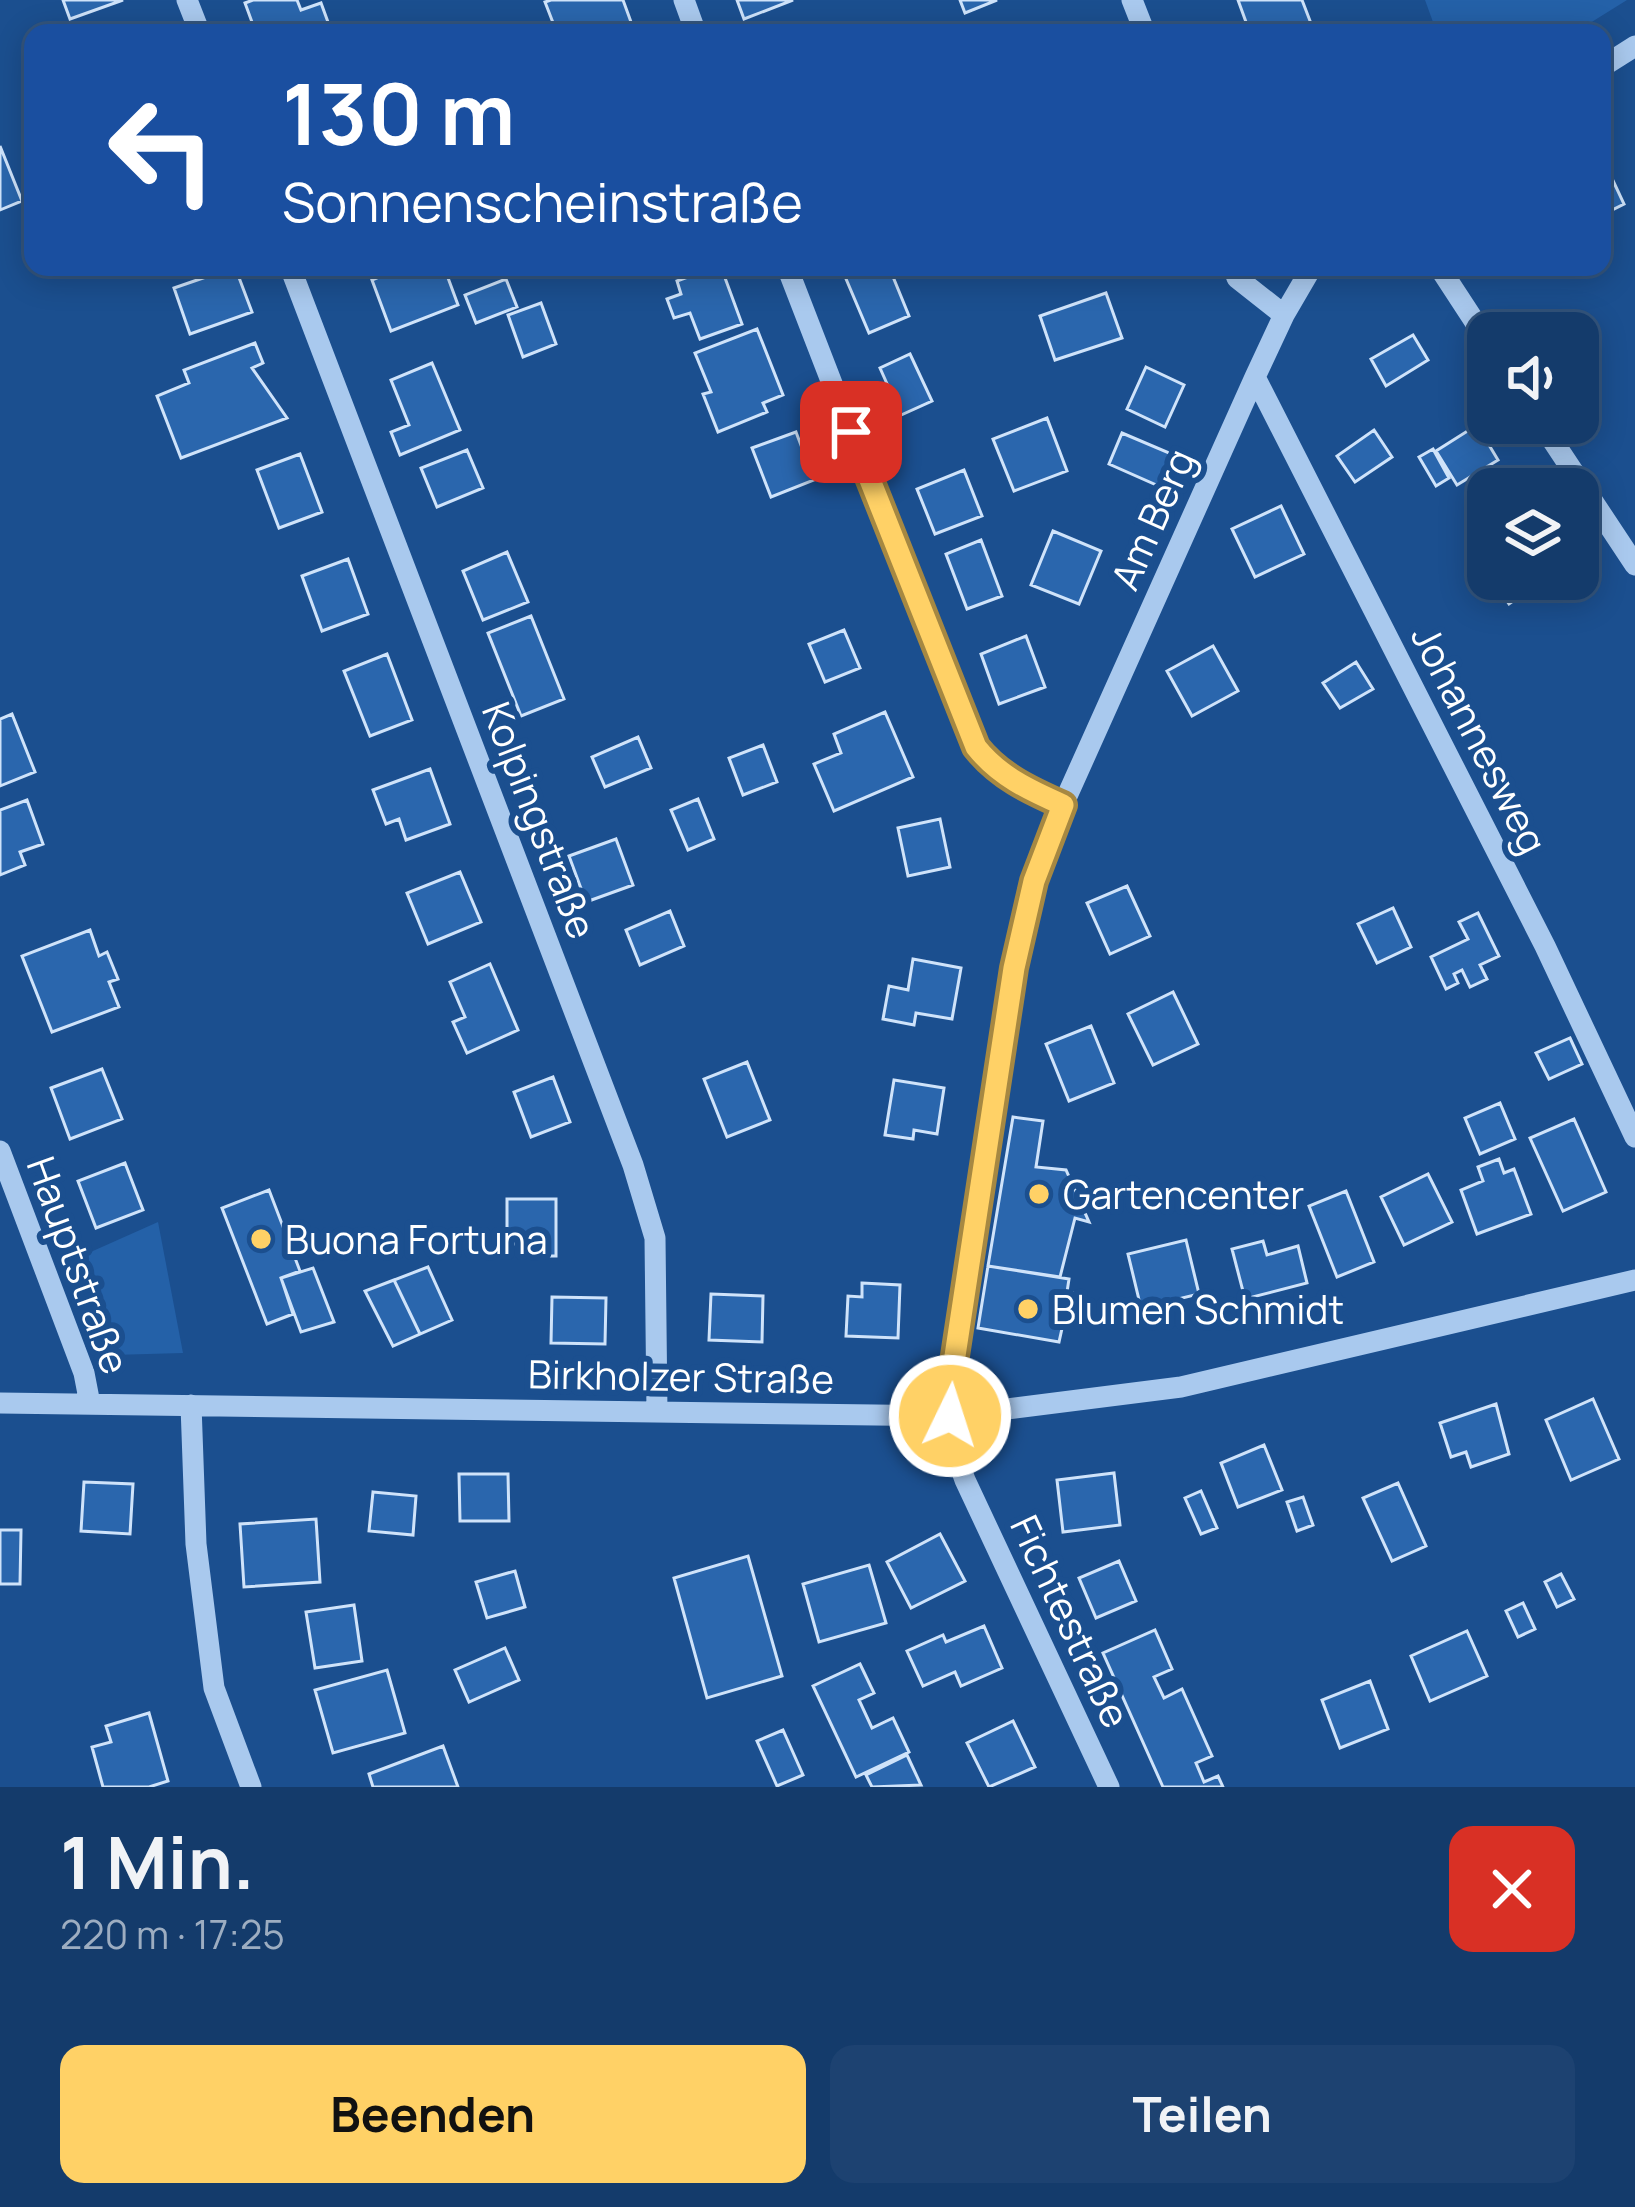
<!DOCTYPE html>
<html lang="de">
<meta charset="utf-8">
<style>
body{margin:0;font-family:Manrope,sans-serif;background:#1d4271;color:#f1f3f6;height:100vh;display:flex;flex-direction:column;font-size:45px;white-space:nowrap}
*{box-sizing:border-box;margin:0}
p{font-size:39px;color:#9dadc1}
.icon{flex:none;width:66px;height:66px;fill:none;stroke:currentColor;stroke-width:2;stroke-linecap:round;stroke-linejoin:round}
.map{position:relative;height:1787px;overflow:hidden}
.drawer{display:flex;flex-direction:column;background:#143b6b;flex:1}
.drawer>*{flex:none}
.banner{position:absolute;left:24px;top:24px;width:1587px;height:252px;border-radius:24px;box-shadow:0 6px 30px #0003,0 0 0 3px #33557e;background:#1a4fa0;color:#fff;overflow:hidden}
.buttons{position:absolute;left:1467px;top:312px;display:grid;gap:24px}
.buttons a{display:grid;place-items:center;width:132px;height:132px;border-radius:24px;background:#143b6b;box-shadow:0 6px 30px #0003,0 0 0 3px #33557e;font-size:60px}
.pin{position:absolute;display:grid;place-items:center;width:102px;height:102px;color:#fff;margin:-51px;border-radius:24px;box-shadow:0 6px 18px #0006}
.me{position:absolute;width:132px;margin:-66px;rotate:4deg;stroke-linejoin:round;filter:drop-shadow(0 0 9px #0008)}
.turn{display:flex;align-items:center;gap:42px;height:252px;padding:0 60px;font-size:54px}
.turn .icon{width:156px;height:156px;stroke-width:2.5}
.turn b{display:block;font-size:84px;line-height:102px}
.round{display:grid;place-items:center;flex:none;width:126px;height:126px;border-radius:24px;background:#1d4271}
.overview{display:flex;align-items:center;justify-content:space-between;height:204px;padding:0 60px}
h1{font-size:72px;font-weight:700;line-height:90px}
.button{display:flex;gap:24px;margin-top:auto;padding:24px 60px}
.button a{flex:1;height:138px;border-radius:24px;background:#ffd166;color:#111;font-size:48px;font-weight:700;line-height:138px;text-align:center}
.button a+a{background:#1d4271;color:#f1f3f6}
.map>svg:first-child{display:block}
.green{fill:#2461a8}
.building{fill:#2a66ad;stroke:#cfe3fa;stroke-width:3}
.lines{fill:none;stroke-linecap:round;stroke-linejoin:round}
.minor{stroke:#a9c9ee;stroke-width:21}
.route-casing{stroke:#a68842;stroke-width:30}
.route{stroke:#ffd166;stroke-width:21}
.poi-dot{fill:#ffd166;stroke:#1b4f8f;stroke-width:4.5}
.labels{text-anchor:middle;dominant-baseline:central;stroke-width:12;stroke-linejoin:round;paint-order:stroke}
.street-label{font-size:39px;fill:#fff;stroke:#1b4f8f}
.poi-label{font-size:39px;fill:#fff;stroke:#1b4f8f;text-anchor:start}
</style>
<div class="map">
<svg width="1635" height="1787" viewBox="0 0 1635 1787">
<rect width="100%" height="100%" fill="#1b4f8f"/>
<!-- green -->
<path class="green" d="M 1425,0 L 1627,0 L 1574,33 L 1437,33 Z
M 158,1222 L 183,1353 L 112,1355 L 75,1259 Z"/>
<!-- building -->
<path class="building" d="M 63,0 L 123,0 L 70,19 Z
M 253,0 L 297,0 L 301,10 L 321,3 L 332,33 L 256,33 L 245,3 Z
M 551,0 L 623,0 L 635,33 L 557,33 L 545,2 Z
M 737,0 L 793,0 L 744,19 Z
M 960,0 L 997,0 L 965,13 Z
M 1238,0 L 1302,0 L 1312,26 L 1293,33 L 1250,33 Z
M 0,146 L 22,201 L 0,210 Z
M 1602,157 L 1624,204 L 1602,215 Z
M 235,267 L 252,312 L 190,334 L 174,288 Z
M 444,267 L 458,305 L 391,331 L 372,280 L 402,267 Z
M 715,267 L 721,267 L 742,324 L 700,339 L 690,313 L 674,318 L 667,299 L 681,294 L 677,281 Z
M 841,267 L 889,267 L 909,316 L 869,333 Z
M 506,279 L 517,307 L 476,323 L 465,295 Z
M 1106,293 L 1122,338 L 1055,360 L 1040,316 Z
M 541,303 L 556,344 L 523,357 L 508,315 Z
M 757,329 L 783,395 L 763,403 L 767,412 L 718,432 L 703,394 L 711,392 L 695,353 Z
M 1413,335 L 1428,360 L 1386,386 L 1371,359 Z
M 255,343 L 263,363 L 252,368 L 287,418 L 181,458 L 157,396 L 189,383 L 184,370 Z
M 910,354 L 932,401 L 901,415 L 880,368 Z
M 432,363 L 460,430 L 400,455 L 391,432 L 409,425 L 391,380 Z
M 1146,367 L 1184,385 L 1165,427 L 1127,409 Z
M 1047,418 L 1067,471 L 1014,491 L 993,439 Z
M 1477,425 L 1498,460 L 1457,485 L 1436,451 Z
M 1374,430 L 1392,457 L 1355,482 L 1337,456 Z
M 796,432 L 814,480 L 771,497 L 752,448 Z
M 1122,433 L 1174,455 L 1161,487 L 1109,464 Z
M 1433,449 L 1449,478 L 1436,486 L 1419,457 Z
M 467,450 L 483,488 L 437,507 L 421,468 Z
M 300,454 L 322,512 L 279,528 L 257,470 Z
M 964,470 L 982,516 L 935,534 L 917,489 Z
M 1281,506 L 1304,554 L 1255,577 L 1232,529 Z
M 1053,531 L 1101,551 L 1079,604 L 1031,585 Z
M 981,540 L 1002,596 L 967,609 L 946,554 Z
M 507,552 L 528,602 L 483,620 L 463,571 Z
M 348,559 L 368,614 L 322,631 L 302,576 Z
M 1492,579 L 1544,579 L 1509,604 Z
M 531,616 L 564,699 L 521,716 L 488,633 Z
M 844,630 L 860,668 L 825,682 L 809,644 Z
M 1026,636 L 1045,687 L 999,704 L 981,654 Z
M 1213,646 L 1238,691 L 1192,716 L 1167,671 Z
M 387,654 L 412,720 L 370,736 L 344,671 Z
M 1356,662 L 1373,689 L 1340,708 L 1323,683 Z
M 885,712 L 913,777 L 834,811 L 814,764 L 841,753 L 834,734 Z
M 12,714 L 35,772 L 0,786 L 0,719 Z
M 638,737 L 651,768 L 605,787 L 592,757 Z
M 763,745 L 777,782 L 743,795 L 729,758 Z
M 430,769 L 450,824 L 406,840 L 399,819 L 386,824 L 373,790 Z
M 698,799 L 714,839 L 688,850 L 671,810 Z
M 27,800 L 43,844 L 20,852 L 25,865 L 0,875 L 0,810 Z
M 940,819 L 950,867 L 908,876 L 898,828 Z
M 616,839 L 633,885 L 586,902 L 569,856 Z
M 460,872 L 481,922 L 428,944 L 407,893 Z
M 1127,886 L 1150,936 L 1110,954 L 1087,903 Z
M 1393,908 L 1411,947 L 1377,963 L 1358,924 Z
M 670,911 L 684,946 L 640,965 L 626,930 Z
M 1478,913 L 1499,956 L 1480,965 L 1487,979 L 1470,987 L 1462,970 L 1454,974 L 1458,983 L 1446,989 L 1431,957 L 1468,939 L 1459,922 Z
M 90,930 L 99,956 L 107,952 L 118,979 L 109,982 L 119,1007 L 52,1032 L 22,956 Z
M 913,959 L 961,968 L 952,1019 L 916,1013 L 914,1025 L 883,1019 L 889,986 L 908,990 Z
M 490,964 L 518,1030 L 467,1053 L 453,1022 L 465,1017 L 450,982 Z
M 1173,992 L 1198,1044 L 1153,1065 L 1128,1014 Z
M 1091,1026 L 1114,1083 L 1069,1101 L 1046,1044 Z
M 1570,1038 L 1582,1064 L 1549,1079 L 1536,1053 Z
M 747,1062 L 770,1120 L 727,1137 L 704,1079 Z
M 102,1069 L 122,1119 L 70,1139 L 51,1088 Z
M 553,1077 L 570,1122 L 531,1137 L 514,1092 Z
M 894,1080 L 944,1088 L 937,1134 L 914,1130 L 913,1139 L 885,1135 Z
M 1500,1103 L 1515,1139 L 1480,1154 L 1465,1118 Z
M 1013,1117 L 1043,1121 L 1036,1167 L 1066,1170 L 1089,1222 L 1075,1218 L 1060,1277 L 988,1266 Z
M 1574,1119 L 1606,1192 L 1563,1211 L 1530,1138 Z
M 1499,1159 L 1504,1173 L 1514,1169 L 1531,1214 L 1477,1234 L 1461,1190 L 1483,1181 L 1478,1167 Z
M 125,1163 L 143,1210 L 96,1228 L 78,1181 Z
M 1428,1174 L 1452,1222 L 1404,1245 L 1381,1197 Z
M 269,1190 L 300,1271 L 281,1278 L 293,1314 L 267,1324 L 222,1208 Z
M 1346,1191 L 1374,1262 L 1337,1277 L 1309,1206 Z
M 507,1199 L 556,1199 L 556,1256 L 533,1256 L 533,1244 L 507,1244 Z
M 1186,1240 L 1199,1294 L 1141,1308 L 1128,1254 Z
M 1263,1241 L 1267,1255 L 1298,1246 L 1307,1283 L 1245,1299 L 1232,1249 Z
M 988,1266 L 1069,1279 L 1067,1292 L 1077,1294 L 1072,1326 L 1063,1324 L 1059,1342 L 978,1328 Z
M 428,1267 L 452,1320 L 420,1334 L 394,1280 Z
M 313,1268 L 334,1322 L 301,1332 L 281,1278 Z
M 394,1280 L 420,1334 L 393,1346 L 365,1291 Z
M 862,1283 L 900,1285 L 898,1338 L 846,1336 L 848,1296 L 862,1297 Z
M 711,1294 L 763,1296 L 762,1342 L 709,1340 Z
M 552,1297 L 606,1298 L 605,1344 L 551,1343 Z
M 1593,1399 L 1619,1459 L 1571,1480 L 1546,1420 Z
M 1496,1404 L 1509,1454 L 1471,1467 L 1466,1452 L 1451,1457 L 1440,1423 Z
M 1264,1445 L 1282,1490 L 1238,1507 L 1221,1463 Z
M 1114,1473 L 1120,1525 L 1063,1532 L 1057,1480 Z
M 459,1474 L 508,1474 L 509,1521 L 460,1521 Z
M 84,1482 L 133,1484 L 130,1534 L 81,1531 Z
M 1398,1483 L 1426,1546 L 1392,1561 L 1363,1498 Z
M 1201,1491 L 1217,1528 L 1201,1534 L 1185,1498 Z
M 373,1492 L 416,1496 L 413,1535 L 369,1531 Z
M 1303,1497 L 1313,1525 L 1297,1531 L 1287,1502 Z
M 316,1519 L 320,1582 L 244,1587 L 240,1524 Z
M 0,1530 L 21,1530 L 20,1584 L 0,1584 Z
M 940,1534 L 965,1581 L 911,1608 L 887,1562 Z
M 748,1556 L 782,1676 L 707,1698 L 674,1578 Z
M 1119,1561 L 1136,1601 L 1096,1618 L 1079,1578 Z
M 869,1565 L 886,1623 L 819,1642 L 803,1584 Z
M 515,1571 L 525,1607 L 487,1618 L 476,1582 Z
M 1561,1574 L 1574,1599 L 1557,1607 L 1545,1582 Z
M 1523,1603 L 1535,1629 L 1518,1637 L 1506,1611 Z
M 354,1605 L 362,1661 L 315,1668 L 306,1612 Z
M 984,1626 L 1002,1668 L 961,1686 L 955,1672 L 923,1686 L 907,1651 L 943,1635 L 946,1642 Z
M 1155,1630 L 1172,1669 L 1154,1677 L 1164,1698 L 1182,1689 L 1212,1756 L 1196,1763 L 1204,1782 L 1218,1776 L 1223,1787 L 1163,1787 L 1103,1653 Z
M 1467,1631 L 1487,1676 L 1430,1701 L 1411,1656 Z
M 505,1648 L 519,1680 L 469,1702 L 455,1670 Z
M 860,1664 L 874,1693 L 859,1700 L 872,1728 L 893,1718 L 909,1752 L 856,1777 L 813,1686 Z
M 387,1670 L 405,1733 L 333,1753 L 315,1690 Z
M 1370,1681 L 1388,1729 L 1340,1748 L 1322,1700 Z
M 149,1713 L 168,1781 L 149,1787 L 103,1787 L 92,1747 L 111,1742 L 106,1726 Z
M 1013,1721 L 1035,1767 L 989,1787 L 967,1743 Z
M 783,1730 L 803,1775 L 777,1786 L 757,1741 Z
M 443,1746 L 458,1787 L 373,1787 L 369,1774 Z
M 907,1755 L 921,1785 L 872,1787 L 866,1775 Z"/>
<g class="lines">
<!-- minor -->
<path class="minor" d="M 187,0 L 200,33
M 684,0 L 696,33
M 1132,0 L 1145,33
M 1602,67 L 1635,46
M 290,267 L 633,1165 L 655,1238 L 657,1412
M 787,267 L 963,722 C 986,766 1017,785 1063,805
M 1233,267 L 1237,278 L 1284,315
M 1439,267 L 1488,342
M 1255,377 L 1545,946 L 1635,1137
M 1541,423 L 1635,565
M 0,1151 L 84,1373 L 90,1404
M 0,1403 L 951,1416 L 1181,1387 L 1635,1280
M 191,1405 L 196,1544 L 214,1688 L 251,1787
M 1109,1787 L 965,1480 L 954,1449 L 952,1377 L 1014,968 L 1034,881 L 1063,805 L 1255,377 L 1284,315 L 1312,267"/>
</g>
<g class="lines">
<defs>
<path id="route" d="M 851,432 L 976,747 C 999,776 1029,790 1063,805 L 1034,881 L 1014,968 L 953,1369 L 950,1416"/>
</defs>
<!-- route casing -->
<use href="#route" class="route-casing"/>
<!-- route -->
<use href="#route" class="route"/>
</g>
<!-- markers -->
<g class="poi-dot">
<circle cx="1039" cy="1194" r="12"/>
<circle cx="261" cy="1239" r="12"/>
<circle cx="1028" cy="1309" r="12"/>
</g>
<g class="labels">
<!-- street labels -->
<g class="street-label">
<text transform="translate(1152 519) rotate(-66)">Am Berg</text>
<text transform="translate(1480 739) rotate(63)">Johannesweg</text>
<text transform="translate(540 820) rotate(69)">Kolpingstraße</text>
<text transform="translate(79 1265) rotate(70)">Hauptstraße</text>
<text transform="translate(681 1376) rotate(1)">Birkholzer Straße</text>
<text transform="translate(1071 1621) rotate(65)">Fichtestraße</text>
</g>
<!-- poi labels -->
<g class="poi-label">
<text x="1063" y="1194">Gartencenter</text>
<text x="285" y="1239">Buona Fortuna</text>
<text x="1052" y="1309">Blumen Schmidt</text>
</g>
</g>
</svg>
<div class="buttons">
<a><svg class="icon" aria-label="sound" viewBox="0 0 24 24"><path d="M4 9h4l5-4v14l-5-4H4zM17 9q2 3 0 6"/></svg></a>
<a><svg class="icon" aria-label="layers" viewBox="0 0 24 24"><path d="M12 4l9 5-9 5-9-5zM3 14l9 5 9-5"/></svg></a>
</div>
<div class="pin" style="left:851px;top:432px;background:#d93025"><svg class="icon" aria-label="arrive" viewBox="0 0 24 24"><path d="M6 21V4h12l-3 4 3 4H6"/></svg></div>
<svg class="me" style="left:950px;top:1416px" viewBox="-20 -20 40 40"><circle r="17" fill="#ffd166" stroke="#fff" stroke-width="3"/><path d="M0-11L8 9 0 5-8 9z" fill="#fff"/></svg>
<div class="banner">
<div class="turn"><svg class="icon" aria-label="left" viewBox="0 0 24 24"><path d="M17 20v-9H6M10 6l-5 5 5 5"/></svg><div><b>130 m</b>Sonnenscheinstraße</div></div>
</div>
</div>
<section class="drawer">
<div class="overview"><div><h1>1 Min.</h1><p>220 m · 17:25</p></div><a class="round" style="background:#d93025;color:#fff"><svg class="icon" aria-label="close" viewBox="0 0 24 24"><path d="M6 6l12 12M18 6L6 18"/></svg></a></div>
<div class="button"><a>Beenden</a><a>Teilen</a></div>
</section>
